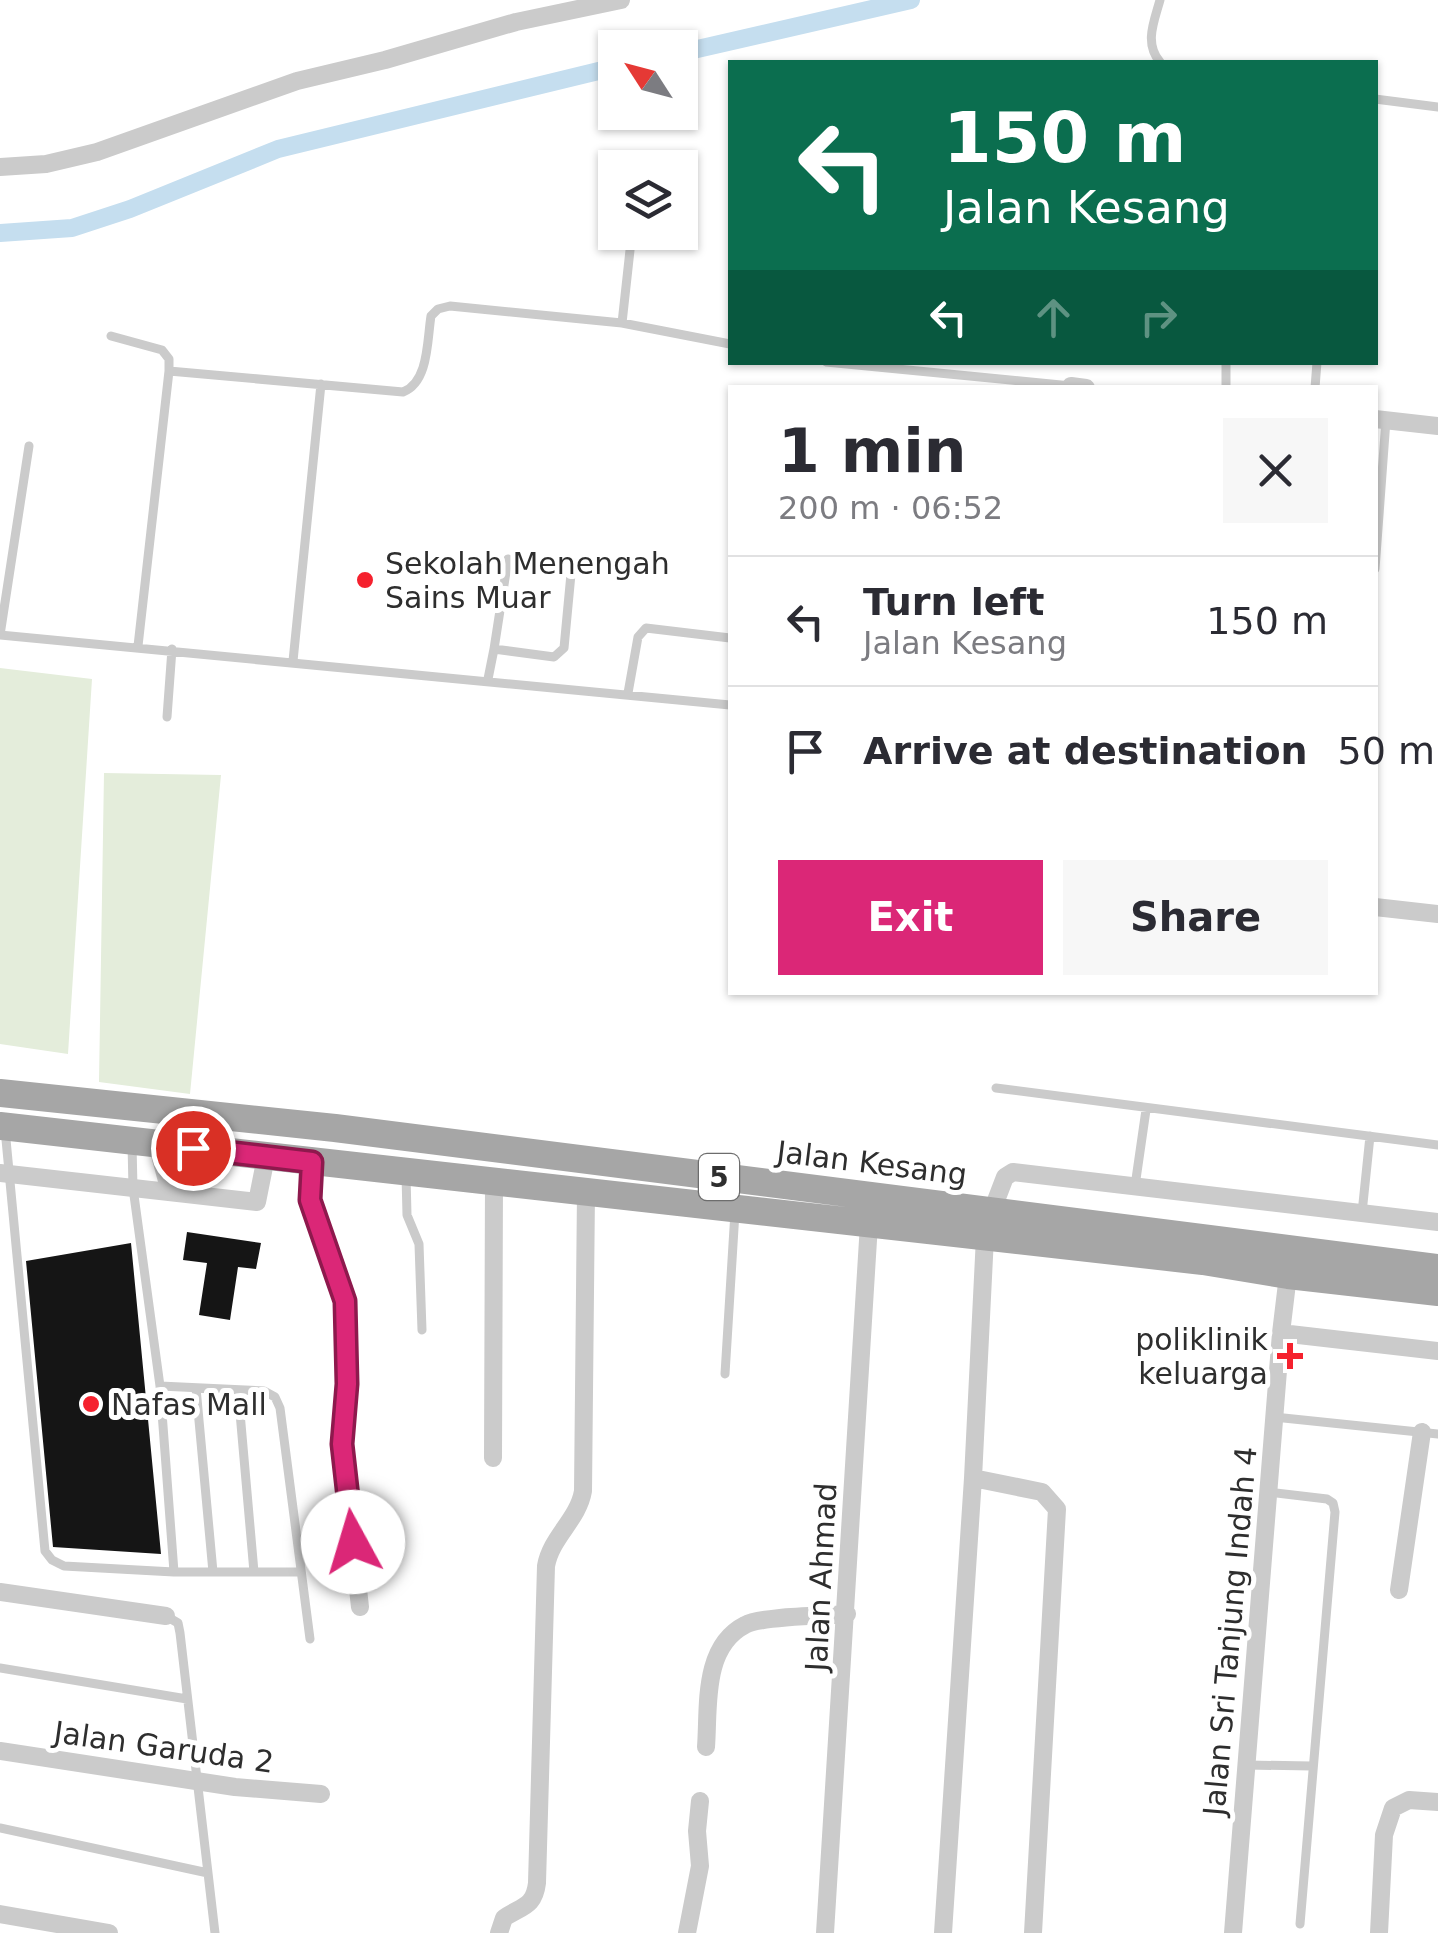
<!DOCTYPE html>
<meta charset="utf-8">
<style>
body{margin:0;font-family:"DejaVu Sans",sans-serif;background:#f7f7f7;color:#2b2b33;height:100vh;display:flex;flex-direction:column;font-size:38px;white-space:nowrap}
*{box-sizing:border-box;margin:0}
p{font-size:32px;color:#7c7c81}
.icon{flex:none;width:55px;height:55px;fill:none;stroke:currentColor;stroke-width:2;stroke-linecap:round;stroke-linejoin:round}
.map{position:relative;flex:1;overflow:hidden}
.sheet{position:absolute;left:728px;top:385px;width:650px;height:610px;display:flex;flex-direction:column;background:#fff;border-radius:0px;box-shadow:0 2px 8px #0004}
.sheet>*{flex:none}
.hud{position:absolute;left:728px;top:60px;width:650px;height:305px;border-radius:0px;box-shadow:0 2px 8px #0004;background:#0b6e4f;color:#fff;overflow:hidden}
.needle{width:65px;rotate:306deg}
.fabs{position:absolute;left:598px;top:30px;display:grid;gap:20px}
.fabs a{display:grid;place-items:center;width:100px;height:100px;border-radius:0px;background:#fff;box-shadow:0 2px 8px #0004;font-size:50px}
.pin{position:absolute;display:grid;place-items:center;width:85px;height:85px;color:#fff;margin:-42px;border:5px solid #fff;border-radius:50%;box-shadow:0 2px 10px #0007}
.me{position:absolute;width:110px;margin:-55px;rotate:354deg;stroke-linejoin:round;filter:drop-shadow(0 0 8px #0008)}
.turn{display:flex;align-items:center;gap:35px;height:210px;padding:0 50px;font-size:45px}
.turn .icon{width:130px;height:130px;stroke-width:2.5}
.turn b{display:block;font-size:70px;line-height:85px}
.lanes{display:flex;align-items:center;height:95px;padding:0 50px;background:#0003;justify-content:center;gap:50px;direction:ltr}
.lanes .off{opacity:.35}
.round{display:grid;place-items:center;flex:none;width:105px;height:105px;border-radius:0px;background:#f7f7f7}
.head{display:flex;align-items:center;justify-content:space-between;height:170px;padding:0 50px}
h1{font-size:60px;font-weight:700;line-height:75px}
.primary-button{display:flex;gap:20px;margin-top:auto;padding:20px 50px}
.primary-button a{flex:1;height:115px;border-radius:0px;background:#db2777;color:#fff;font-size:40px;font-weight:700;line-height:115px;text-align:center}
.primary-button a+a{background:#f7f7f7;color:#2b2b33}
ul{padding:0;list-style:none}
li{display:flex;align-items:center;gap:30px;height:130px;padding:0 50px;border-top:2px solid #e1e1e2}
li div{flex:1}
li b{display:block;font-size:38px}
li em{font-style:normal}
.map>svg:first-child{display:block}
.green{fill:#e4eddb}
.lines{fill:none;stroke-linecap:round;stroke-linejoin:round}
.canal{stroke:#c5deef;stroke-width:18}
.building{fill:#151515}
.service{stroke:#cbcbcb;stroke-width:9}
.minor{stroke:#cbcbcb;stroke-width:18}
.primary{stroke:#a6a6a6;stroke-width:28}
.route-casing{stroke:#8e194d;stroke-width:25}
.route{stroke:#db2777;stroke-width:18}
.poi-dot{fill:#f5212e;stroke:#fff;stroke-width:4}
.labels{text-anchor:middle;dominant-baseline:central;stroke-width:10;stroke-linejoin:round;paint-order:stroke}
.shield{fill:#fff;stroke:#6d6d6d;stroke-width:2.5}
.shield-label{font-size:28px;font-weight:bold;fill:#2e2e2e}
.poi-label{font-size:30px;fill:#2e2e2e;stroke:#fff;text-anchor:start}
.street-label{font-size:30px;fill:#2e2e2e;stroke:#fff}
</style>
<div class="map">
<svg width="1438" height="1933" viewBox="0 0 1438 1933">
<rect width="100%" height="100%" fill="#fff"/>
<!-- green -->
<path class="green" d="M 0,668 L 92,679 L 68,1054 L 0,1044 Z
M 104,773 L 221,775 L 190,1094 L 99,1082 Z"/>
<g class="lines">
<!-- canal -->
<path class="canal" d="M 680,53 L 911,0
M 0,233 L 72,228 L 130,209 L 278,149 L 615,67"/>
</g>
<!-- building -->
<path class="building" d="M 187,1232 L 261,1243 L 256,1269 L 238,1267 L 230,1320 L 199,1315 L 207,1263 L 183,1260 Z
M 131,1243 L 161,1554 L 53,1547 L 26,1261 Z"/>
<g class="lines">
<!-- service -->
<path class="service" d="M 1160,62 C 1144,43 1154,22 1160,0
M 1375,99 L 1438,107
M 622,323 L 632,232
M 111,336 L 162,350 L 169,359 L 169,371
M 826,362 L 1071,386
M 1226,362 L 1226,388
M 1315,388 L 1317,362
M 1375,569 L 1386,420
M 0,635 L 730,705
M 0,635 L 29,446
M 138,646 L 169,371 L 403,392 C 429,382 427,340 431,316 L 438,309 L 450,306 L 622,323 L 730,344
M 494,649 L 508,559
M 293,661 L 321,384
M 488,679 L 494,649 L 554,657 L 564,648 L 571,574
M 628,693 L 638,637 L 646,628 L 730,638
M 167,717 L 172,649
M 996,1088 L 1438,1145
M 5,1129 L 45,1551 L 52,1560 L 64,1566 L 174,1572 L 300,1572
M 132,1144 L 133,1188 L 160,1386 L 174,1572
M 406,1175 L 407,1215 L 419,1244 L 422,1330
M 1135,1186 L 1146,1110
M 1362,1213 L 1370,1136
M 725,1374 L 735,1212
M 160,1386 L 264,1391 L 275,1397 L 280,1408 L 310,1639
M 196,1388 L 213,1572
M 238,1390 L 254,1572
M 1274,1417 L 1438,1434
M 1268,1492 L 1327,1499 L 1333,1503 L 1335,1512 L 1300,1924
M 166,1616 L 178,1623 L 180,1633 L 215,1933
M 0,1668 L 187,1699
M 1246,1765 L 1311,1766
M 0,1828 L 208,1873"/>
<!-- minor -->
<path class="minor" d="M 0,167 L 46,164 L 97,152 L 297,81 L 385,60 L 516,22 L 621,0
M 1071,386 L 1086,388
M 1375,419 L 1438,426
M 1375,907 L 1438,914
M 157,1144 L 170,1192
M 312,1162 L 310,1200 L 345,1301 L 347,1384 L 342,1444 L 360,1607
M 0,1173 L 257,1202 L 266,1157
M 992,1211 L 1005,1177 L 1013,1172 L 1438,1222
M 1288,1275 L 1281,1333 L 1438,1351
M 493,1458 L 494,1182
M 973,1478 L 1042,1492 L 1057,1509 L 1033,1933
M 1399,1590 L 1422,1432
M 0,1592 L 166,1616
M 706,1747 C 709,1707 702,1647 745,1625 C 761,1616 825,1616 847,1614
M 0,1751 L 235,1787 L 321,1794
M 0,1914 L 109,1933
M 499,1933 L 504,1918 C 521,1906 534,1908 537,1883 L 546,1566 C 551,1537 578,1520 583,1491 L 586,1192
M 687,1933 L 700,1866 L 697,1831 L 700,1801
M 825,1933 L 869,1224
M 943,1933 L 973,1478 L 985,1237
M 1233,1933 L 1281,1333
M 1379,1933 L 1384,1835 L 1393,1808 L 1409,1800 L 1438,1802"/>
<!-- primary -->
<path class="primary" d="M 0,1093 L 335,1128 L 1438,1268
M 0,1126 L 1203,1261 L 1288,1275 L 1438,1292"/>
</g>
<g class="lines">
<defs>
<path id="route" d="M 193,1148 L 312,1162 L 310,1200 L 345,1301 L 347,1384 L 342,1444 L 353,1542"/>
</defs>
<!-- route casing -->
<use href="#route" class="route-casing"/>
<!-- route -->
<use href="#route" class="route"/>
</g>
<!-- markers -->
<g class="poi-dot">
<circle cx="365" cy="580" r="10"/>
<path d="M1285 1341h10v10h10v10h-10v10h-10v-10h-10v-10h10z"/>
<circle cx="91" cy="1404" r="10"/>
</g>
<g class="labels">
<!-- shield labels -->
<rect class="shield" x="699" y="1154" width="40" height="46" rx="8"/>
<g class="shield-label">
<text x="719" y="1177">5</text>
</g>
<!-- poi labels -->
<g class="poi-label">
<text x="385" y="563">Sekolah Menengah<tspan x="385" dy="34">Sains Muar</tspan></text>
<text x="1268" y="1339" text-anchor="end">poliklinik<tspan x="1268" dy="34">keluarga</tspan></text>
<text x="111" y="1404">Nafas Mall</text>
</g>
<!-- street labels -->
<g class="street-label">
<text transform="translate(872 1163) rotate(7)">Jalan Kesang</text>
<text transform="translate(821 1577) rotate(-87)">Jalan Ahmad</text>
<text transform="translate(1230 1631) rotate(-85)">Jalan Sri Tanjung Indah 4</text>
<text transform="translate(164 1747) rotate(8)">Jalan Garuda 2</text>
</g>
</g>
</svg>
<div class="fabs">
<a><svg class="needle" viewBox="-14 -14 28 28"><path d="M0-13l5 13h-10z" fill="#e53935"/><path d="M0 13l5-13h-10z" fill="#7c7c81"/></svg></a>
<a><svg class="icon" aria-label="layers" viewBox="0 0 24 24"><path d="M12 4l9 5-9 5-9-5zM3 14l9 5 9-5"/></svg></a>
</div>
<div class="pin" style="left:193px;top:1148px;background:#d93025"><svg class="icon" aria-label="arrive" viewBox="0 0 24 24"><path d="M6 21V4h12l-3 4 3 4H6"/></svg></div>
<svg class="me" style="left:353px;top:1542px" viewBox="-20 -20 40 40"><circle r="19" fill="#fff"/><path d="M0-13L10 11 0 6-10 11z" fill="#db2777"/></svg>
<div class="hud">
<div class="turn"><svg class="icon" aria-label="left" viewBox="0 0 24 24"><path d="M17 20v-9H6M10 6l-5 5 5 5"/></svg><div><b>150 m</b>Jalan Kesang</div></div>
<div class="lanes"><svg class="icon" aria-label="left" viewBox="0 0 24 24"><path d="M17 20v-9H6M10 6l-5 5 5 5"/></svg><svg class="icon off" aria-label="ahead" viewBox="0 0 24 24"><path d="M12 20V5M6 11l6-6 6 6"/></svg><svg class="icon off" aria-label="right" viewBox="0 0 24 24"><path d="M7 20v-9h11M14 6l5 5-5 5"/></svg></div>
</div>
<section class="sheet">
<div class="head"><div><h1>1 min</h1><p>200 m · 06:52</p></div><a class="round"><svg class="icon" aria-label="close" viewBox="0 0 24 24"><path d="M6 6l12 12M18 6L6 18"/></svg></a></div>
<ul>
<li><svg class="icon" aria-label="left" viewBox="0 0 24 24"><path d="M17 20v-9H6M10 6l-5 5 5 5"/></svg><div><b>Turn left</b><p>Jalan Kesang</p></div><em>150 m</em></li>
<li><svg class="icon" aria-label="arrive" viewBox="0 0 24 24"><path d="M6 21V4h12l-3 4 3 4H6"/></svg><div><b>Arrive at destination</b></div><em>50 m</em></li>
</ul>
<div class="primary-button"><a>Exit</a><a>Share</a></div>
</section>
</div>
